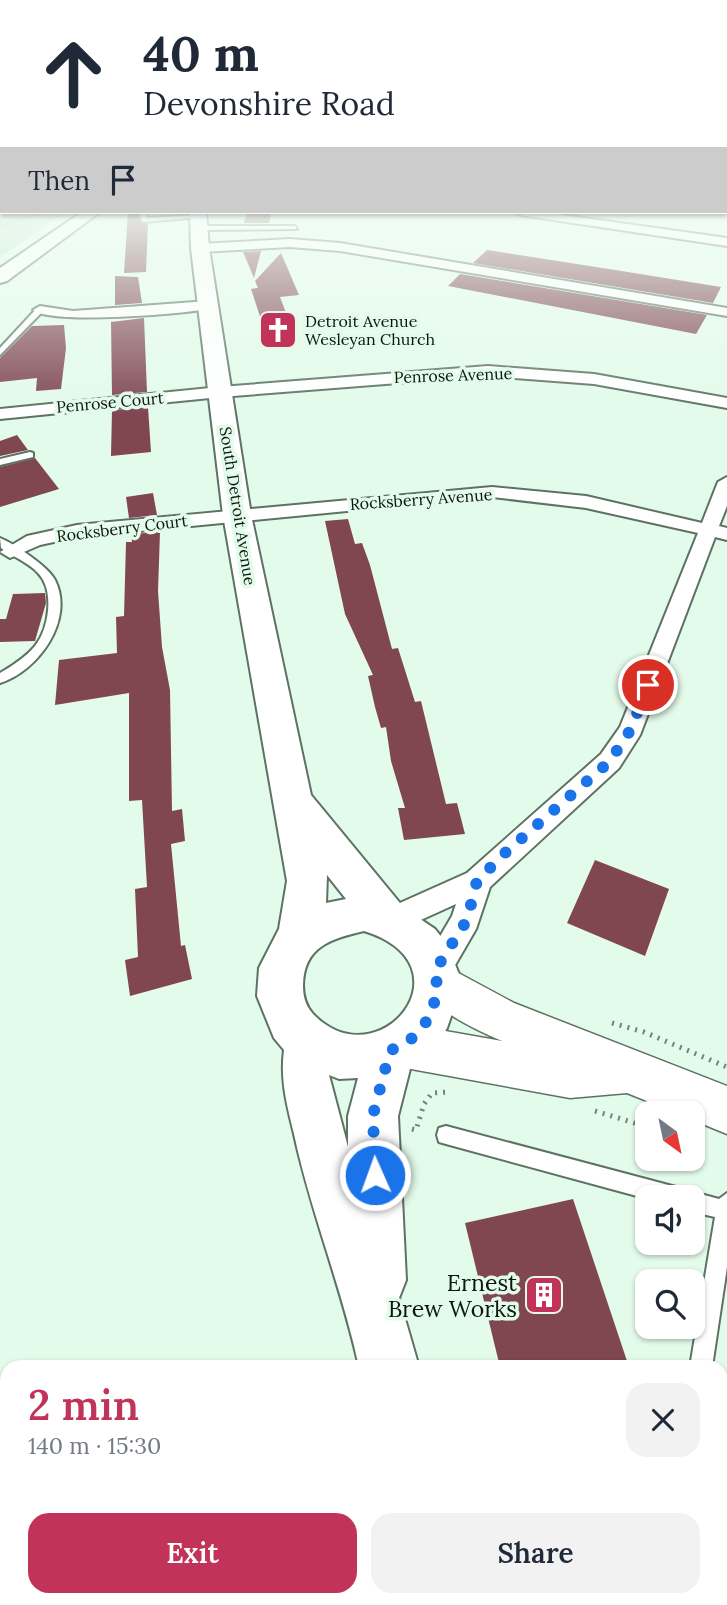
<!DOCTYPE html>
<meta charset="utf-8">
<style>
body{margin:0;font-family:Lora,serif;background:#f2f2f3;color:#1f2937;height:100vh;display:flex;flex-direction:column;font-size:26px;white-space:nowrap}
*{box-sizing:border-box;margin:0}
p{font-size:23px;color:#747a83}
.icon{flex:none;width:38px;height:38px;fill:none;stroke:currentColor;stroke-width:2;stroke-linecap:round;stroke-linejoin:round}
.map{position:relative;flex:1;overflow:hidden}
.sheet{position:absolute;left:0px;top:1360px;width:728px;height:247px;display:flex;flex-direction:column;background:#fff;border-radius:21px 21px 0 0;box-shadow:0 2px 5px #0004}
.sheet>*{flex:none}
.banner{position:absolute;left:0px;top:0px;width:728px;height:214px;box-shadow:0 2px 5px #0004;background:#fff;color:#1f2937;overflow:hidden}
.needle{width:46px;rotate:147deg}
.fabs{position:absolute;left:635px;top:1101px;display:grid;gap:14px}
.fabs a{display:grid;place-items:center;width:70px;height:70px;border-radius:14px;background:#fff;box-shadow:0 2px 5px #0004;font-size:35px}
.pin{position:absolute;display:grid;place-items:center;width:60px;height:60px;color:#fff;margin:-30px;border:4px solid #fff;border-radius:50%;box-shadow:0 2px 7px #0007}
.me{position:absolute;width:77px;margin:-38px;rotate:358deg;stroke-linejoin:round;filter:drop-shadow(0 0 5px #0008)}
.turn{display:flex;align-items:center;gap:24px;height:147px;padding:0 28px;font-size:32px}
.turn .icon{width:91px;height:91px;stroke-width:2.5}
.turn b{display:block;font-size:49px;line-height:60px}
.then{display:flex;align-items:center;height:66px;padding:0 28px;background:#0003;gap:14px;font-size:26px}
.round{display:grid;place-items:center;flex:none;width:74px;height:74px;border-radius:21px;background:#f2f2f3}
.summary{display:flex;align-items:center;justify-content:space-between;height:119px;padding:0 28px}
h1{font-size:42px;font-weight:600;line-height:52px;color:#c2335a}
.cta{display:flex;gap:14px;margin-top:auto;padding:14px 28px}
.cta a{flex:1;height:80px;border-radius:21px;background:#c2335a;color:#fff;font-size:28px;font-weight:600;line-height:80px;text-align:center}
.cta a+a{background:#f2f2f3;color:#1f2937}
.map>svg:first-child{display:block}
.green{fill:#bfe4ca}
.building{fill:#804751}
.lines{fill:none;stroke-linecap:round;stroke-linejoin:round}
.lane-casing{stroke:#5d7263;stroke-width:4}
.street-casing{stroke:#5d7263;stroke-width:4}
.secondary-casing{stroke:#5d7263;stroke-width:3}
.primary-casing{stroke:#5d7263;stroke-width:4}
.highway-casing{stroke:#5d7263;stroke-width:4}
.path-far1{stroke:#748378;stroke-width:2;stroke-dasharray:1 2.5;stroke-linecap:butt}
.path{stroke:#748378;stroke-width:5;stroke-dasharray:2 6;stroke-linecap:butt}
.lane{fill:#fff;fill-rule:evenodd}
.street{fill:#fff;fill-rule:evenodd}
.secondary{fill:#fff;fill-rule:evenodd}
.primary{fill:#fff;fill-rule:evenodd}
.highway{fill:#fff;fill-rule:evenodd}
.route{stroke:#1a73e8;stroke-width:12;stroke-dasharray:0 21.6}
.labels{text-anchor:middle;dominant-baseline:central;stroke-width:7;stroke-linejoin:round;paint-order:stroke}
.far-poi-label{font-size:16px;fill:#0e1611;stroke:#e3fbea;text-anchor:start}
.far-street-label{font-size:16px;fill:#0e1611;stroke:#e3fbea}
.near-poi-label{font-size:23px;fill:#0e1611;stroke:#e3fbea;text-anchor:end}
</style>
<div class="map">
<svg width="727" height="1605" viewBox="0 0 727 1605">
<rect width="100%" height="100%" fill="#e3fbea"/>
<!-- green -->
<path class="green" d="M 0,189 L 2,212 L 66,212 L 0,257 Z"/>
<!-- building -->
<path class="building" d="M 128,212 L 138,212 L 140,222 L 148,224 L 146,272 L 124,273 Z
M 247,213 L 271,213 L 269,223 L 244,223 Z
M 487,250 L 609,269 L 721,287 L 713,303 L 473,263 Z
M 261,251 L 254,278 L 243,252 Z
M 281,253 L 299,295 L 280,297 L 296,339 L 268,341 L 251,289 L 258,288 L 255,281 Z
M 460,274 L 707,315 L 696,334 L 448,286 Z
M 115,276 L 138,277 L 142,303 L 115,305 Z
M 144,318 L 147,392 L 112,395 L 111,322 Z
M 64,325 L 66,348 L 61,389 L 36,391 L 37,378 L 0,382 L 0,358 L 32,326 Z
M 148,407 L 151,452 L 111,456 L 112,410 Z
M 17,435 L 28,450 L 0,456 L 0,441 Z
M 35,458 L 59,489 L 0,507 L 0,467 Z
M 153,493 L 157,515 L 129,518 L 126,497 Z
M 348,519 L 355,544 L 362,543 L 370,565 L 392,649 L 398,648 L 415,702 L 421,701 L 446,804 L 457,803 L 465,834 L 404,840 L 398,808 L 405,808 L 391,761 L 386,727 L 381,728 L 375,707 L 368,676 L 373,675 L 345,614 L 325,521 Z
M 160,532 L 158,591 L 162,647 L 170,690 L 172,811 L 182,809 L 185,841 L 171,844 L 181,946 L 185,945 L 192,979 L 130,996 L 125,960 L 138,957 L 135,889 L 147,887 L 142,800 L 129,801 L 129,693 L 55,705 L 59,660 L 117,653 L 116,617 L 124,616 L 126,542 L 132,542 L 131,534 Z
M 45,593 L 46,603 L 35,641 L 0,642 L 0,619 L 6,619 L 13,594 Z
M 595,860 L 669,889 L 645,956 L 567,923 Z
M 573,1199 L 629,1367 L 500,1367 L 465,1223 Z"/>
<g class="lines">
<defs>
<path id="lane" d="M 140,212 L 146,212 L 147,218 L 198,215 L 201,217 L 144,222 L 141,220 Z
M 295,226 L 297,229 L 200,230 L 197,228 L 200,226 Z
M 37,308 L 44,310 L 0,355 L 0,348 Z
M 30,452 L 33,453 L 33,457 L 0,465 L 0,459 Z
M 0,538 C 13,543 49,567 55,580 C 75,620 38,671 0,683 L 0,673 C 12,666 26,657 35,646 C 49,629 55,590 38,573 C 28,562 13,557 1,548 Z
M 446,1126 L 676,1187 L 683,1190 L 686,1197 L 693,1192 L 719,1199 L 727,1193 L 727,1267 L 712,1367 L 690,1367 L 715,1217 L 693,1212 L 693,1197 L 648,1197 L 648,1199 L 446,1144 L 439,1142 L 437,1135 L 439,1128 Z
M 695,1600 L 719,1600 L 722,1605 L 696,1605 Z"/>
<path id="street" d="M 515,212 L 541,212 L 727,238 L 727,246 L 520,215 Z
M 290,239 L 340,243 L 727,308 L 727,316 L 340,251 L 290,247 L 200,252 L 194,248 L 200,244 Z
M 208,301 L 213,302 L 213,308 C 186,314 51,325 33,310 L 40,306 L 73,311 Z
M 488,366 L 594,374 L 727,398 L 727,408 L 594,384 L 488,376 L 220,397 L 0,419 L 0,409 L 220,387 Z
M 727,477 L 727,506 L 719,526 L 727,528 L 727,540 L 715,537 L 640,735 L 619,768 L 490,887 L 476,929 L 447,979 L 436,983 L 425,979 L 421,969 L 452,916 L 456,904 L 392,933 L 382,929 L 377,920 L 382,911 L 467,873 L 601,754 L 620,727 L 698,533 L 586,508 L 492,497 L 77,537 L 40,545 L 10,558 L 0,552 L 27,536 L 77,525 L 492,487 L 586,496 L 702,523 L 718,482 Z"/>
<path id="secondary" d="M 436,961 L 514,1003 L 727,1086 L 727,1134 L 693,1120 L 693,1113 L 677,1113 L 627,1093 L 570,1098 L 400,1067 L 384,1060 L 377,1045 L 384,1030 L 400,1023 L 502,1041 C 476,1030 426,1006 414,980 L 421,966 Z"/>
<path id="primary" d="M 190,212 L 206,212 L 209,248 L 251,515 L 311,795 L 404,908 L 435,929 L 446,943 L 459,974 L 459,993 L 447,1028 L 434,1049 L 411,1065 L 398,1116 L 406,1280 L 399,1298 L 419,1367 L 359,1367 C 342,1288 311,1213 294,1134 C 287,1105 280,1080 284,1050 L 274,1038 L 257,996 L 259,968 L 279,929 L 287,881 L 223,515 L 191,248 ZM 327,875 L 346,899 L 326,903 ZM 364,931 C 474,965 379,1082 313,1014 C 305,1005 303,996 303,985 C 304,946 331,939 364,931 ZM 329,1075 L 339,1079 L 358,1078 L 348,1116 L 348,1147 Z
M 402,1600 L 470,1600 L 471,1605 L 403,1605 Z"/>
<path id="highway" d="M 82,212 L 100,212 L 7,281 L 0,283 L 0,268 Z"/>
</defs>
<!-- lane casing -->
<use href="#lane" class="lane-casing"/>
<!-- street casing -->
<use href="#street" class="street-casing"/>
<!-- secondary casing -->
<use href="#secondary" class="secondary-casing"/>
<!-- primary casing -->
<use href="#primary" class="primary-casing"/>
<!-- highway casing -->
<use href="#highway" class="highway-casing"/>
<!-- path-far1 -->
<path class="path-far1" d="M 0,226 L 44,212"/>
<!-- path -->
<path class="path" d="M 612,1023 L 644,1032 L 727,1067
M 595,1111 L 648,1127
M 412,1129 L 416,1130 L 424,1104 L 432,1093 L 448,1092"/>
<!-- lane -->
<use href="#lane" class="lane"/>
<!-- street -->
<use href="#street" class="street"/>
<!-- secondary -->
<use href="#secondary" class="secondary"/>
<!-- primary -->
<use href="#primary" class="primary"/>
<!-- highway -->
<use href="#highway" class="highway"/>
</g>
<!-- sky -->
<linearGradient id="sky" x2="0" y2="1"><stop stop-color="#79b0c1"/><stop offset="0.46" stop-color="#f2fdf6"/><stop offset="1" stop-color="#f2fdf6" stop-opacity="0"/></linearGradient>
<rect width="727" height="414" fill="url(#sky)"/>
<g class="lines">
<!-- route -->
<path class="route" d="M 375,1175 L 373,1115 L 390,1051 L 414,1037 L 430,1017 L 437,993 L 436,969 L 467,920 L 477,881 L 505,853 L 610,761 L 631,729 L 648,685"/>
</g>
<!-- icons -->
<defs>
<symbol id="church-square" viewBox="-11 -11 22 22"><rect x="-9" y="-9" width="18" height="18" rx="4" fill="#c2335a" stroke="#e3fbea"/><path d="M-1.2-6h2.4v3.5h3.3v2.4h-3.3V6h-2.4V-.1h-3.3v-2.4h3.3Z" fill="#fff"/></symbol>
<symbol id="building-square" viewBox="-11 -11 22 22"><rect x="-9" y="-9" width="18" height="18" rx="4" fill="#c2335a" stroke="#e3fbea"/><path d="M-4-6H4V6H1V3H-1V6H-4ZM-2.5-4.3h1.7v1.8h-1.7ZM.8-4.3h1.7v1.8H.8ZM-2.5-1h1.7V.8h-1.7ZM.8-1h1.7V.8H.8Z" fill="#fff"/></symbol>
</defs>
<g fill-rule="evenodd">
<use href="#church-square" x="256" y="308" width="44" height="44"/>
<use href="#building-square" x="522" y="1273" width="44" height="44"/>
</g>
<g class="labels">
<!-- far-poi labels -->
<g class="far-poi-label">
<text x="305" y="321">Detroit Avenue<tspan x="305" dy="18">Wesleyan Church</tspan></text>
</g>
<!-- far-street labels -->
<g class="far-street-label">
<text transform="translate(453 375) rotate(-2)">Penrose Avenue</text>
<text transform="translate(110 402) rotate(-5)">Penrose Court</text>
<text transform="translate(421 499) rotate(-4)">Rocksberry Avenue</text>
<text transform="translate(238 506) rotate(81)">South Detroit Avenue</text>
<text transform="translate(122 528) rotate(-7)">Rocksberry Court</text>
</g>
<!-- near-poi labels -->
<g class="near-poi-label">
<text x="517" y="1282">Ernest<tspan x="517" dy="26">Brew Works</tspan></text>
</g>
</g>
</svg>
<div class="fabs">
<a><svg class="needle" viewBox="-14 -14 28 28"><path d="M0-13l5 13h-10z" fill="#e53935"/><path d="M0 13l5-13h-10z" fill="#747a83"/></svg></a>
<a><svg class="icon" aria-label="sound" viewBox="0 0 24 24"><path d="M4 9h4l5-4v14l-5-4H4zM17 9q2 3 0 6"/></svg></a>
<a><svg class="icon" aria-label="search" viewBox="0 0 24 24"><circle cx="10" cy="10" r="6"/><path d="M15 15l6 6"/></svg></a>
</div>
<div class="pin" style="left:648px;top:685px;background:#d93025"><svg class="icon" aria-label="arrive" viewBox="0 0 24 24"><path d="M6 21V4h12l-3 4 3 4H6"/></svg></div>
<svg class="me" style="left:375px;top:1175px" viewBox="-20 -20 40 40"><circle r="17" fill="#1a73e8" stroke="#fff" stroke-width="3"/><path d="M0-11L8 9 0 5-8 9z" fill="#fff"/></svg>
<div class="banner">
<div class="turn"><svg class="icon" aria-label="ahead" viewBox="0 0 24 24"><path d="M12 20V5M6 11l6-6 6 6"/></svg><div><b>40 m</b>Devonshire Road</div></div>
<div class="then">Then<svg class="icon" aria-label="arrive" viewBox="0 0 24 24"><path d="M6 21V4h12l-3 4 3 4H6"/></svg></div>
</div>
<section class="sheet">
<div class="summary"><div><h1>2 min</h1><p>140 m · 15:30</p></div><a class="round"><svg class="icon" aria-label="close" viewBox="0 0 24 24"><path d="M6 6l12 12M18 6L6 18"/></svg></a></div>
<div class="cta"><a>Exit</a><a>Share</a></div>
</section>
</div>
